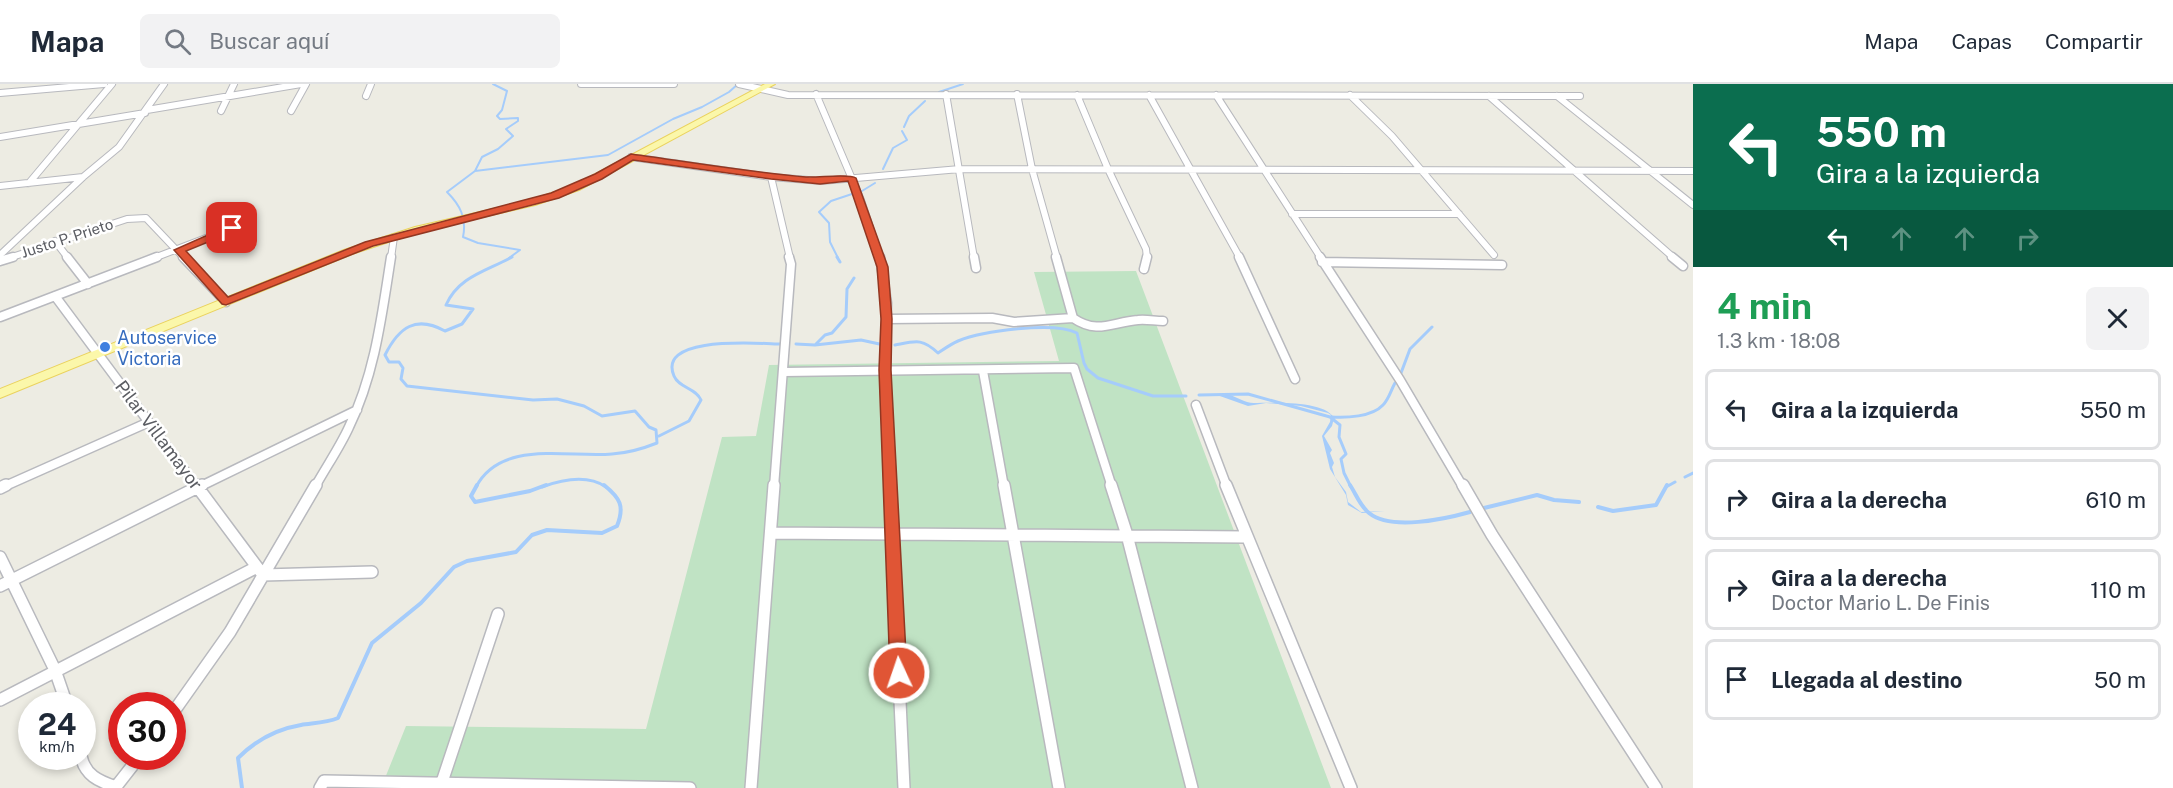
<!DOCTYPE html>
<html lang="es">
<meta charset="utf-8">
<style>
body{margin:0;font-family:"Public Sans",sans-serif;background:#f2f2f3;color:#1f2937;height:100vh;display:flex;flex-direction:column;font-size:22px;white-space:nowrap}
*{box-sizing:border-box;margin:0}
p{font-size:20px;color:#747a83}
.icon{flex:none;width:33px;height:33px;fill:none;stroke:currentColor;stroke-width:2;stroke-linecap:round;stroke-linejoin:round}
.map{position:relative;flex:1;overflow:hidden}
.panel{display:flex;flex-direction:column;background:#fff;width:480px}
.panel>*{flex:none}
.hud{background:#0b6e4f;color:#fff;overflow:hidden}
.speed{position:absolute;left:18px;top:608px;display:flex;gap:12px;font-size:30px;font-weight:700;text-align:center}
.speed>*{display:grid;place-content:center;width:78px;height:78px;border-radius:50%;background:#fff;box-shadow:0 3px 9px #0003;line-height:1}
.speed small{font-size:15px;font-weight:400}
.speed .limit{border:9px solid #d22;background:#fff;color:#111}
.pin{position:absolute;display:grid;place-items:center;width:51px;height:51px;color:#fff;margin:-26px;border-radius:12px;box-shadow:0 3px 9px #0006}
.me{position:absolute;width:66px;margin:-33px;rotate:357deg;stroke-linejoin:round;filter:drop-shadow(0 0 4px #0008)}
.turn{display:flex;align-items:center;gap:21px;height:126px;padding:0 24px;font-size:27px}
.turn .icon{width:78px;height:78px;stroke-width:2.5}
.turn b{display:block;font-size:42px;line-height:51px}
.lanes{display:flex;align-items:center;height:57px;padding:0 24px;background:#0003;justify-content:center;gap:30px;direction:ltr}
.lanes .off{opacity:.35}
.round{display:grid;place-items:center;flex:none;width:63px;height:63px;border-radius:9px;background:#f2f2f3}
.summary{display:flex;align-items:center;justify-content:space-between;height:102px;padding:0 24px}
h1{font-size:36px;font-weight:700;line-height:45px;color:#1e9e55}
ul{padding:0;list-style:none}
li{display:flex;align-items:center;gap:18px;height:81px;margin:0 12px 9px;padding:0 12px;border:3px solid #e0e1e3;border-radius:9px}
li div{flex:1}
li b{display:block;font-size:22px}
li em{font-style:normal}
header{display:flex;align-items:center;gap:36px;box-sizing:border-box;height:84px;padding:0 30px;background:#fff;border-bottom:2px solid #e0e1e3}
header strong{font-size:28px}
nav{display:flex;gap:33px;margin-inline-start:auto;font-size:21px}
.search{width:420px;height:54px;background:#f2f2f3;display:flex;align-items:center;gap:15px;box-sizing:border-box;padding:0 21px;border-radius:9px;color:#747a83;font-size:22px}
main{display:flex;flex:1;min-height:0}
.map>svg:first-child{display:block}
.green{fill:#c0e3c4}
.water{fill:#a5ccfb}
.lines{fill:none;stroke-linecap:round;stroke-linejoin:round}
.stream-far2{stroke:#a5ccfb;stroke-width:2}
.stream-far1{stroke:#a5ccfb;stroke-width:3}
.stream{stroke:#a5ccfb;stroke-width:4}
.minor-far2-casing{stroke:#b8b9be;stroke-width:8}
.minor-far1-casing{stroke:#b8b9be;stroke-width:11}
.minor-casing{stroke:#b8b9be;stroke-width:14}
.primary-casing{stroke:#ead25e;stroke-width:2}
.minor-far2{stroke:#fff;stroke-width:6}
.minor-far1{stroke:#fff;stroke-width:8}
.minor{stroke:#fff;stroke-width:11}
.primary{fill:#fbf7aa;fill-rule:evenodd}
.route{fill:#e05535;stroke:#923722;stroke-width:1.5}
.shop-dot{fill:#3f7fe0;stroke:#fff;stroke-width:2}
.labels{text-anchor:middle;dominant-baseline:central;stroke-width:5;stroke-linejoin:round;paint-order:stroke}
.far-street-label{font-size:15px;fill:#5b5d63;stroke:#fff}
.shop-label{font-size:18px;fill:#366cbe;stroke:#fff;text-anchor:start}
.street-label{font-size:18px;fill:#5b5d63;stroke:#fff}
</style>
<header>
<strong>Mapa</strong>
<div class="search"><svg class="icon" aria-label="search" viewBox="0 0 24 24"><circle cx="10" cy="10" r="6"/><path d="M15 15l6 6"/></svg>Buscar aquí</div>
<nav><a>Mapa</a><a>Capas</a><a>Compartir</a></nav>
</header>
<main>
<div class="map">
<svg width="1693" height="704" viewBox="0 0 1693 704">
<rect width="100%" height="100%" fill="#edece3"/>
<!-- green -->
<path class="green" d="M 1136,187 L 1331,704 L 381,704 L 406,642 L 646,645 L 722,353 L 756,352 L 769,281 L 1059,277 L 1034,188 Z"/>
<!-- water -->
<path class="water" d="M 1227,310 C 1235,312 1245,319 1254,319 C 1272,319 1324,316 1334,334 L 1332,342 L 1324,352 L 1332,366 L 1330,369 L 1334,379 L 1332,383 L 1335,393 L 1346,408 L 1348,418 L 1361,428 L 1385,427 L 1362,429 L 1348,421 L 1346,411 L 1330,385 L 1322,352 L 1330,338 L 1331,331 L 1328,329 L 1301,322 L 1266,319 L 1248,322 L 1217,311 Z"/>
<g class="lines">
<!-- stream-far2 -->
<path class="stream-far2" d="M 493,0 L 507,7 L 502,26 L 497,32 L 500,35 L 518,34 L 518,37 L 506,45 L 513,52 L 498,65 L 482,73 L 475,87 L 447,108 C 460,121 467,134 463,153 L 478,159 L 520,166 L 509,174
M 939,8 L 963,0
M 904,43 L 909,32 L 925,17
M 883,85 L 893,64 L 907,56 L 902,47
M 475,87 L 608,71 L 673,35 L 702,23 L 729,8 L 738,0
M 862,107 L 875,99
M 838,174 L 830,158 L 829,139 L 819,128 L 831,117 L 852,110"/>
<!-- stream-far1 -->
<path class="stream-far1" d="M 837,173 L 840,178
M 796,260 L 815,261 L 861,256 L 884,261
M 816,260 L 825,251 L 832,249 L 846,233 L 847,205 L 854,194
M 895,261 C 916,257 922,254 938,269 C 944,265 951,260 958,257 C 982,247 1054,237 1077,249 L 1084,279 L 1087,285 L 1098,294 L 1153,312 L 1186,312
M 1401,289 L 1410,265 L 1432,243
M 1199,311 L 1248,310 L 1330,333 L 1340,341 L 1339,353 L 1346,370 L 1341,375 L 1344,389 L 1351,403
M 1331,333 C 1346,334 1372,333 1383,321 C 1389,315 1391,306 1395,299
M 659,352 L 689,337 L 701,316 C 696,304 679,304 674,292 C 656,250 763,260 781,260
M 1685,393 L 1693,389
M 476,403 C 501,355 568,374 612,370 C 629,369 642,365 657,359 L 656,346 L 649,343 L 635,327 L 602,332 L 584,322 L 557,315 L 533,316 L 407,302 L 401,295 L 403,284 L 399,278 L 389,278 L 385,271 C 399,243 416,231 445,247 L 462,240 L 473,225 L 446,221 C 459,192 487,187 512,173
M 542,403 C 561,396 587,390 606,403
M 1666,403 L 1675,398"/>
<!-- stream -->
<path class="stream" d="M 477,401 L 471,412 L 475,418 L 530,407 L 546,401
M 1350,401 C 1356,410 1360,422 1369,429 C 1391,447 1445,435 1470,428
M 1598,423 L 1613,427 L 1656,421 L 1667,401
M 1484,424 L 1537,411 L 1554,416 L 1579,418
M 242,704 L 238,674 C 255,657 277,645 301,641 C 313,639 326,639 338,634 L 372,559 L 421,519 L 454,483 L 467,477 L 516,468 L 532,451 L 547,446 L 602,449 L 617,442 C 625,422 620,414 604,401"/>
<defs>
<path id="minor-far2" d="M 581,0 L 674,0
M 739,0 L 788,11 L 1580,12
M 0,9 L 104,0
M 816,10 L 861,116 L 880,174
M 946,10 L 974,174
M 1017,10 L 1032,85 L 1057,174
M 1077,11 L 1108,85 L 1146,165 L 1147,174
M 1149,11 L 1240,174
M 1216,11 L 1321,174
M 1350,11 L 1392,52 L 1494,171
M 366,12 L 371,0
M 1489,12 L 1674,174
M 1557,12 L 1693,121
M 147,26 L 301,0
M 221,27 L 234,0
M 291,27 L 306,0
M 0,53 L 145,29
M 631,73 L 771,93 L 821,97 L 960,85 L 1693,87
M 771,93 L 790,174
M 29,99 L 112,0
M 0,102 L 83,93
M 1292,130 L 1459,130
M 55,157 L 68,174
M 0,171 L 83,93 L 119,63 L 164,0
M 9,174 L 127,135 L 146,134 L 184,174
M 154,174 L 232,144 L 244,130
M 391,174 L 394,153"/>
<path id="minor-far1" d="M 67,173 L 88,200
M 183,173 L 226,218
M 880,173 L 887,219 L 885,286 L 890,403
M 974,173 L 976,184
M 1056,173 L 1073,234 C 1098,251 1112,238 1138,236 C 1146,235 1155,237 1163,237
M 1239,173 L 1295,295
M 1320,173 L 1400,296 L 1463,403
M 1672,173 L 1683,182
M 0,177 L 13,173
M 1322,178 L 1502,181
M 1144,185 L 1147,173
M 55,212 L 197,403
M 0,233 L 157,173
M 886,235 L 992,234 L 1014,238 L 1073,234
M 983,287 L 1004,403
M 784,288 L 1074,284 L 1112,403
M 1196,321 L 1227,403
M 3,403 L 149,338
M 199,403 L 357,326
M 315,403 C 326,383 340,363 349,343 C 375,290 382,230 391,173
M 774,403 L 791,180 L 789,173"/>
<path id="minor" d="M 196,401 L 263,491
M 890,401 L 904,704
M 1004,401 L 1059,704
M 1111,401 L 1127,451 L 1192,704
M 1226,401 L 1351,704
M 1463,401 L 1492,451 L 1656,704
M 0,404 L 6,401
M 771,449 L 1246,453
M 0,473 L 55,586 L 67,621
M 263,491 L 372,488
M 0,502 L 202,401
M 0,616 L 257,483
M 172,630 L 230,548 L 316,401
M 81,672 C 85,691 98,697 116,703
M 115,704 L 140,672
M 320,704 L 324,697 L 690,704
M 440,704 L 498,530
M 751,704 L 774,401"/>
<path id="primary" d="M 765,0 L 775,0 L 579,106 L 535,121 L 422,147 L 352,170 L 0,314 L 0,305 L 344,166 L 415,143 L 528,117 L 573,102 Z"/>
</defs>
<!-- minor-far2 casing -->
<use href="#minor-far2" class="minor-far2-casing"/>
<!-- minor-far1 casing -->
<use href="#minor-far1" class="minor-far1-casing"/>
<!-- minor casing -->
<use href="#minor" class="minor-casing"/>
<!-- primary casing -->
<use href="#primary" class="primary-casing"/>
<!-- minor-far2 -->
<use href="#minor-far2" class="minor-far2"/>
<!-- minor-far1 -->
<use href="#minor-far1" class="minor-far1"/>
<!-- minor -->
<use href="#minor" class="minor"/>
<!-- primary -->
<use href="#primary" class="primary"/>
</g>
<!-- route -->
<path class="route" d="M 631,70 C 690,78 748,88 806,93 C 818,94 849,89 856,94 L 888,183 L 892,235 L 891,286 L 907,589 L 905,594 L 899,597 L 893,594 L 890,589 L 879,286 L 881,235 L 877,183 L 848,97 L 820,100 L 771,95 L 633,76 L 602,95 L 559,114 L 373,162 L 226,221 L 222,220 L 174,166 L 228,142 L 235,142 L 235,147 L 186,167 L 228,213 L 365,158 L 551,109 L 595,90 Z"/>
<!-- markers -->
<circle class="shop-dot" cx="105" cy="263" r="6"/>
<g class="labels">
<!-- far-street labels -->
<g class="far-street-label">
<text transform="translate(67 154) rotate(-18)">Justo P. Prieto</text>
</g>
<!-- shop labels -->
<g class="shop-label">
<text x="117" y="253">Autoservice<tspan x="117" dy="21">Victoria</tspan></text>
</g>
<!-- street labels -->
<g class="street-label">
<text transform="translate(159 351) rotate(53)">Pilar Villamayor</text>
</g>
</g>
</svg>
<div class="speed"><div>24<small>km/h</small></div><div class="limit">30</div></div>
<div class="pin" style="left:232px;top:144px;background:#d93025"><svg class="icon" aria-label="arrive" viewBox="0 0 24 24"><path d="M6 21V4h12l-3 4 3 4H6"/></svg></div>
<svg class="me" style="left:899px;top:589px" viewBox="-20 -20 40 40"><circle r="17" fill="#e05535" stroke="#fff" stroke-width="3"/><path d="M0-11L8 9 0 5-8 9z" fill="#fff"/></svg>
</div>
<section class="panel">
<div class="hud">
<div class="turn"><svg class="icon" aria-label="left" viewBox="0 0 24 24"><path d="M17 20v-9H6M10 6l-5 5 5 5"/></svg><div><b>550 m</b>Gira a la izquierda</div></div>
<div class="lanes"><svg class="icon" aria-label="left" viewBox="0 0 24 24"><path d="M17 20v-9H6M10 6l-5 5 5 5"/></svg><svg class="icon off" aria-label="ahead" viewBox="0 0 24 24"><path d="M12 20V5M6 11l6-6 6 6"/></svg><svg class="icon off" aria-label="ahead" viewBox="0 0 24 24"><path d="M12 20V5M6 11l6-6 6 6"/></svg><svg class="icon off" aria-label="right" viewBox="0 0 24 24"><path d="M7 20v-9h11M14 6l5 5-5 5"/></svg></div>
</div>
<div class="summary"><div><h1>4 min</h1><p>1.3 km · 18:08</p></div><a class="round"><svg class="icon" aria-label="close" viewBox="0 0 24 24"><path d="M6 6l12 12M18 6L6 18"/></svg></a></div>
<ul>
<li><svg class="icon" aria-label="left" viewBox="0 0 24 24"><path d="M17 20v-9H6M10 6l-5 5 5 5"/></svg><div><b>Gira a la izquierda</b></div><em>550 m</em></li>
<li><svg class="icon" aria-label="right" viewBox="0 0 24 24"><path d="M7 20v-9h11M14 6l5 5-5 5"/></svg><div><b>Gira a la derecha</b></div><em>610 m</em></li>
<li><svg class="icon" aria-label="right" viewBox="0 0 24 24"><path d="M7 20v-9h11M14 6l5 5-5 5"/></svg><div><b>Gira a la derecha</b><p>Doctor Mario L. De Finis</p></div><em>110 m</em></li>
<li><svg class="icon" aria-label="arrive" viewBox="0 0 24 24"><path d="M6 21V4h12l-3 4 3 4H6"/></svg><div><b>Llegada al destino</b></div><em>50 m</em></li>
</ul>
</section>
</main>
